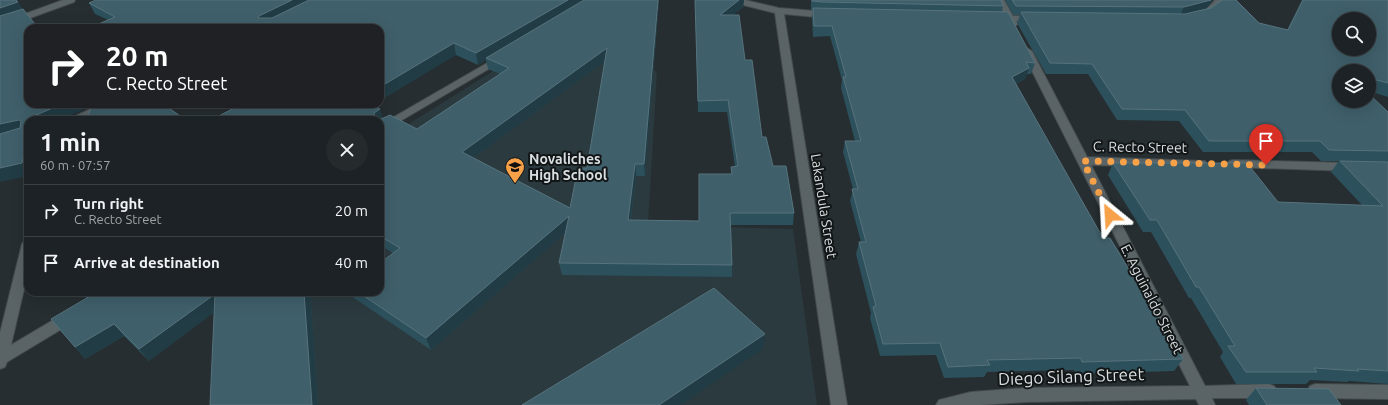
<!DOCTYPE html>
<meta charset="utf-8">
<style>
body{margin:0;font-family:Ubuntu,sans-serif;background:#252a2d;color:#f1f3f6;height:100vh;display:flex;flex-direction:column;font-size:15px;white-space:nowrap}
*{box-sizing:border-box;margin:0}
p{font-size:13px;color:#a0a4a7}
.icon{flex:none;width:22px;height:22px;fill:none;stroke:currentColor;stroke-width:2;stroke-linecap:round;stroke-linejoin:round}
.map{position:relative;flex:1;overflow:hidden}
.details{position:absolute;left:24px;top:116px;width:360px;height:180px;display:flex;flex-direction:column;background:#1c2225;border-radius:12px;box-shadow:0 4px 16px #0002,0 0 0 1px #3a3f42}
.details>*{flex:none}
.banner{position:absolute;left:24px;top:24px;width:360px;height:84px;border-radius:12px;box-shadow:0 4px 16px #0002,0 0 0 1px #3a3f42;background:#202124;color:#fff;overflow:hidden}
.controls{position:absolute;left:1332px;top:12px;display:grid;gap:8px}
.controls a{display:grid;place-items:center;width:44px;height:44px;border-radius:50%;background:#1c2225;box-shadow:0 4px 16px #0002,0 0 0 1px #3a3f42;font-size:20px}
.pin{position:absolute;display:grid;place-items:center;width:34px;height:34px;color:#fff;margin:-41px -17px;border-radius:50% 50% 50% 0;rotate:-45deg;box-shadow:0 0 4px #0007}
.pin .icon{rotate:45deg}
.me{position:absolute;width:44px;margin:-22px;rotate:333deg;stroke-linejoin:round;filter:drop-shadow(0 0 3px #0008)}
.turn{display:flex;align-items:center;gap:14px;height:84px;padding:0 16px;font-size:18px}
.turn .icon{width:52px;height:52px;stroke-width:2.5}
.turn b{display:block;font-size:28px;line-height:34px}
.round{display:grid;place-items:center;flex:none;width:42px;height:42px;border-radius:21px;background:#252a2d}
.summary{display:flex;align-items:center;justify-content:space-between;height:68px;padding:0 16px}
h1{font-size:24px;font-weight:600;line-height:30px}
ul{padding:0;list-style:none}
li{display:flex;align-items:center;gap:12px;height:52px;padding:0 16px;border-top:1px solid #3a3f42}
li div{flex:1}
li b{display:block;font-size:15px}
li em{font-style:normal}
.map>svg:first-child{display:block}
.built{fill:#2b3a3f}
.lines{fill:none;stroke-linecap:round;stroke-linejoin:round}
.street-casing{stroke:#444b4d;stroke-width:2}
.secondary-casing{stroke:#444b4d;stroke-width:2}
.street{fill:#5a6467;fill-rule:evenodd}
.secondary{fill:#5a6467;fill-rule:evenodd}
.wall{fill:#2c505c;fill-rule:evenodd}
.shaded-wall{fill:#223c45}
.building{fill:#3f5f6a;stroke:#57737d;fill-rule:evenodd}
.route{stroke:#f7a149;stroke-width:7;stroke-dasharray:0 12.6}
.labels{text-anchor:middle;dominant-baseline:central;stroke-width:4;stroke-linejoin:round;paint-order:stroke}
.street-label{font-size:14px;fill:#d9dee0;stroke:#121617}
.poi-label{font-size:14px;font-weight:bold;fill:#d9dee0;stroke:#121617;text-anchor:start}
.near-street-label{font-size:17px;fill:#d9dee0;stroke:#121617}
</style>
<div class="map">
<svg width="1388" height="405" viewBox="0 0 1388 405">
<rect width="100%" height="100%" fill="#262e31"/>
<!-- built -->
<path class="built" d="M 560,29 L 606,44 L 657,72 L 648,225 L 793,229 L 817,405 L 214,405 L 218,317 L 195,292 L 380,292 L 380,142 Z"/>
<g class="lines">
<defs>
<path id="street" d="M 63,0 L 75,0 L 74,2 L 0,29 L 0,23 Z
M 730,0 L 745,0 L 779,8 L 827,12 L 831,15 L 827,18 L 784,14 L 847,405 L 831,405 L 775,13 L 731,2 Z
M 996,0 L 1004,0 L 1013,16 L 1035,16 L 1039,19 L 1035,22 L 1016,21 L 1018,24 L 1013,27 L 1010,26 L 1007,21 L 993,20 L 992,18 L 993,16 L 1004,16 Z
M 1215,0 L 1223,0 C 1218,8 1212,18 1202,16 L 1201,14 C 1205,8 1210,7 1215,0 Z
M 1027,48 L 1032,51 L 1087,157 L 1205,161 L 1207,164 L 1205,167 L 1201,168 L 1091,165 L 1205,386 L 1269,384 L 1274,386 L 1277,391 L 1274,396 L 1269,398 L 1212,398 L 1215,405 L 1199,405 L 1196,399 L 1026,402 L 980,405 L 936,405 L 939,400 L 971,392 L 1026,388 L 1190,386 L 1022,51 Z
M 501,55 L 506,58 L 504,60 L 380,133 L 380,125 Z
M 1233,160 L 1351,163 L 1355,164 L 1357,167 L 1355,170 L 1351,171 L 1229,167 L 1227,164 L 1229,161 Z
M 28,239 L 28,272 L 11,345 L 65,313 L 70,312 L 75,313 L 77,317 L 75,321 L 7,362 L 5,367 L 0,369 L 0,333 L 22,244 L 24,241 Z
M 1315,384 L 1388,385 L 1388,399 L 1315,398 L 1310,396 L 1307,391 L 1310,386 Z"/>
<path id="secondary" d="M 101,104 L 114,104 L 113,106 L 84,120 L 70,120 L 71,118 Z"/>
</defs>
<!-- street casing -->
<use href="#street" class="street-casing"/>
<!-- secondary casing -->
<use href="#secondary" class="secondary-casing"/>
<!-- street -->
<use href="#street" class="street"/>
<!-- secondary -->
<use href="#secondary" class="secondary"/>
</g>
<!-- wall -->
<path class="wall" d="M 659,0 L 645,176 L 636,176 L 631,220 L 699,221 L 731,174 L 731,167 L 735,167 L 727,112 L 698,112 L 695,0 L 744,0 L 743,7 L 733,15 L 745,60 L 762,137 L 773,166 L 794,213 L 793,225 L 731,225 L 732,265 L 732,277 L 562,275 L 559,263 L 565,233 L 431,350 L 354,298 L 352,292 L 380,292 L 393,253 L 380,245 L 380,120 L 372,105 L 383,118 L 417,129 L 500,74 L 488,69 L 486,60 L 478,65 L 456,55 L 380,28 L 108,20 L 95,14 L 89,3 ZM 605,61 L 587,168 L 570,208 L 473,158 Z
M 811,0 L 1001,0 L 1003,6 L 1002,12 L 1035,63 L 1031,74 L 1027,74 L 1025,79 L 1016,84 L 1103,238 L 1183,359 L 1174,371 L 1076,374 L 1074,370 L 987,372 L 984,377 L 944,378 L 936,355 L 880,356 L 870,318 L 871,313 L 856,254 L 859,242 L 861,242 L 850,201 L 853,189 L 843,152 L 845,141 L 855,141 L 841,88 L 842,80 L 830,36 L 813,37 L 812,19 L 813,10 L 811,10 Z
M 1005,0 L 1213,0 L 1206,9 L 1188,14 L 1259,23 L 1287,30 L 1302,0 L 1388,0 L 1388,97 L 1369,91 L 1369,71 L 1339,71 L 1388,112 L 1388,384 L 1349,381 L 1347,382 L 1310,380 L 1306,384 L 1236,384 L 1220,357 L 1223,352 L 1191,298 L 1189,298 L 1151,232 L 1143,232 L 1108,175 L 1113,163 L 1278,202 L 1362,205 L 1331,172 L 1339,161 L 1321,161 L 1312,152 L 1203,152 L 1179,121 L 1117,120 L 1088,74 L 1046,74 L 1017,23 L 1020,15 L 1013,15 Z
M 162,292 L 310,292 L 318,405 L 214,312 L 149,361 L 124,336 L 85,359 L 51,319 L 159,294 Z
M 1256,388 L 1341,405 L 1249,405 L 1246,400 Z"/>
<!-- shaded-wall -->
<path class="shaded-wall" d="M 292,0 L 318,0 L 263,27 L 258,18 L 259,16 Z
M 568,0 L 587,0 L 486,58 L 486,60 L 478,65 L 476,53 Z
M 658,0 L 659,0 L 645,176 L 644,164 Z
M 739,0 L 744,0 L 743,7 L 720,26 L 720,15 Z
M 1211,0 L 1213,0 L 1206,9 L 1180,16 L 1184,7 Z
M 18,2 L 25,12 L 0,21 L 0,8 Z
M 454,43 L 456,55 L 380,101 L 380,87 Z
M 607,48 L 608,59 L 465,164 L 462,152 Z
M 1029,68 L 1025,79 L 1008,88 L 1012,77 Z
M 62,104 L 96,104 L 60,120 L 33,120 L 34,116 Z
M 380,109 L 384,121 L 380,120 L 375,120 L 374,113 Z
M 19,120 L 28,132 L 0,138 L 0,124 Z
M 28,140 L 28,176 L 0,182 L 0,168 Z
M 635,164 L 636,176 L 629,232 L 628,220 Z
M 569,216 L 571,228 L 431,350 L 426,338 Z
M 80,292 L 98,292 L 86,299 Z
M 304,292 L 310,292 L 318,405 L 312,405 Z
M 215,294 L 223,306 L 149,361 L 139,349 Z
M 114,324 L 124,336 L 85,359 L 75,347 Z
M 765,334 L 763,349 L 681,405 L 659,405 Z"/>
<!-- building -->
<path class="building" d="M 0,0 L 16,0 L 18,2 L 0,8 Z
M 96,0 L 292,0 L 259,16 L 258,18 L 272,18 L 309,0 L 568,0 L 476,53 L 454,43 L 380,87 L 380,28 L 89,28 L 115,17 L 89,3 Z
M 584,0 L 658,0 L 644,164 L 635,164 L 628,220 L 699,221 L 699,174 L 732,174 L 731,167 L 738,166 L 728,100 L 698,101 L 695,0 L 739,0 L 720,15 L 739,15 L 745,60 L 752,60 L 762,137 L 766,137 L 773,166 L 786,166 L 794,213 L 730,213 L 732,265 L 559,263 L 569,216 L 426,338 L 358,292 L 380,292 L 380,263 L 400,248 L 380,236 L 380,120 L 379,120 L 390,115 L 417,129 L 509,68 L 486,58 ZM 607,48 L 587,168 L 578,168 L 570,208 L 462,152 Z
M 812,0 L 1001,0 L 1003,6 L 822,2 L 812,1 Z
M 1012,0 L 1211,0 L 1184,7 L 1016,6 Z
M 1222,0 L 1236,0 L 1259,23 L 1288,30 L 1303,0 L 1388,0 L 1388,83 L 1369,78 L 1369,71 L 1339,71 L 1339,101 L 1369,101 L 1369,94 L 1388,112 L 1388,151 L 1329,150 L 1320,141 L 1209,141 L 1185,110 L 1122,109 L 1092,64 L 1050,63 L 1021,12 L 1185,14 L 1211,8 ZM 1339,19 L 1369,19 L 1369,49 L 1339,49 Z
M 813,8 L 1008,12 L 1035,63 L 1026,62 L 1029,68 L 1012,77 L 1103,238 L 1110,238 L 1183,359 L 1082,362 L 1081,358 L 987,360 L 990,365 L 948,367 L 940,343 L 883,344 L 873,307 L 876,306 L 859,242 L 866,242 L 852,189 L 858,189 L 845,141 L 861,141 L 843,77 L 846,77 L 832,26 L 814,26 Z
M 23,9 L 38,28 L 28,28 L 28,104 L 62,104 L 34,116 L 33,120 L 28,120 L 28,140 L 22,163 L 0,168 L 0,134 L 20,128 L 21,121 L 19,120 L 0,124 L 0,16 Z
M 92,104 L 163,104 L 186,120 L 87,120 Z
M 242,104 L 369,104 L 380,109 L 374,113 L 375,120 L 211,120 Z
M 1340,161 L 1388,162 L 1388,371 L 1357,369 L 1359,371 L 1314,368 L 1317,372 L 1246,372 L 1228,346 L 1235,346 L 1199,287 L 1196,287 L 1157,220 L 1150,220 L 1113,163 L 1247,163 L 1278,202 L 1383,206 Z
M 714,288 L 765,334 L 659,405 L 522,405 Z
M 97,292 L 157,292 L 159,294 L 162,292 L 304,292 L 312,405 L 210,405 L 215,294 L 139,349 L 114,324 L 75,347 L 51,319 Z
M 1256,388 L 1329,389 L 1341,405 L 1267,405 Z"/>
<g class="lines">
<!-- route -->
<path class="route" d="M 1110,215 L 1083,161 L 1266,165"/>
</g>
<!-- icons -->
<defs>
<symbol id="school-pin" viewBox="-11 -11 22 30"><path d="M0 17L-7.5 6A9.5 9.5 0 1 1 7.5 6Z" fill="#f7a149" stroke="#121617"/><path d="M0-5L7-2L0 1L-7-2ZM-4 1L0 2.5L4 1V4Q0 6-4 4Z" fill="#111"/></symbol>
</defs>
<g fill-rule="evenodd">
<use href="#school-pin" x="504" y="156" width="22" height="30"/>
</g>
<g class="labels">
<!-- street labels -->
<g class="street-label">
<text transform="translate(1140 147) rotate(1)">C. Recto Street</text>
<text transform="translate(824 206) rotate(81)">Lakandula Street</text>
<text transform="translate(1152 299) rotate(63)">E. Aguinaldo Street</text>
</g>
<!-- poi labels -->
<g class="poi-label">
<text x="529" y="159">Novaliches<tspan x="529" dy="16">High School</tspan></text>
</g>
<!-- near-street labels -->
<g class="near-street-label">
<text transform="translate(1071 376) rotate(-2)">Diego Silang Street</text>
</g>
</g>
</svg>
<div class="controls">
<a><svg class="icon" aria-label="search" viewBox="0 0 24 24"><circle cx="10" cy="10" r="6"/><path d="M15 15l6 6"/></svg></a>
<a><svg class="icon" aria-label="layers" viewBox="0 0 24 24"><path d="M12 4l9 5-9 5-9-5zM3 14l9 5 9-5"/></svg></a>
</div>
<div class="pin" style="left:1266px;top:165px;background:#d93025"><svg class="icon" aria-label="arrive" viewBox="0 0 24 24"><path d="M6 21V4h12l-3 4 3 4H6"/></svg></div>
<svg class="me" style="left:1110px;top:215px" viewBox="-20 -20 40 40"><path d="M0-17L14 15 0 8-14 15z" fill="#f7a149" stroke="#fff" stroke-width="4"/></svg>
<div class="banner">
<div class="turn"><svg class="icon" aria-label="right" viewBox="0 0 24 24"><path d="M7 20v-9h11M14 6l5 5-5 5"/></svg><div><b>20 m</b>C. Recto Street</div></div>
</div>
<section class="details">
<div class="summary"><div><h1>1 min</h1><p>60 m · 07:57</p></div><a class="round"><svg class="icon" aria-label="close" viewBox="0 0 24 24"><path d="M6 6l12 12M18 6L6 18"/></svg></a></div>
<ul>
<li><svg class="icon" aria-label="right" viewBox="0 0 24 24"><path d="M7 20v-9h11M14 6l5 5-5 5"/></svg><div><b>Turn right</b><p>C. Recto Street</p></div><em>20 m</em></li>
<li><svg class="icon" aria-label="arrive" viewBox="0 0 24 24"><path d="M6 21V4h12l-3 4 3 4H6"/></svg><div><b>Arrive at destination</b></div><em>40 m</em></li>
</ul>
</section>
</div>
